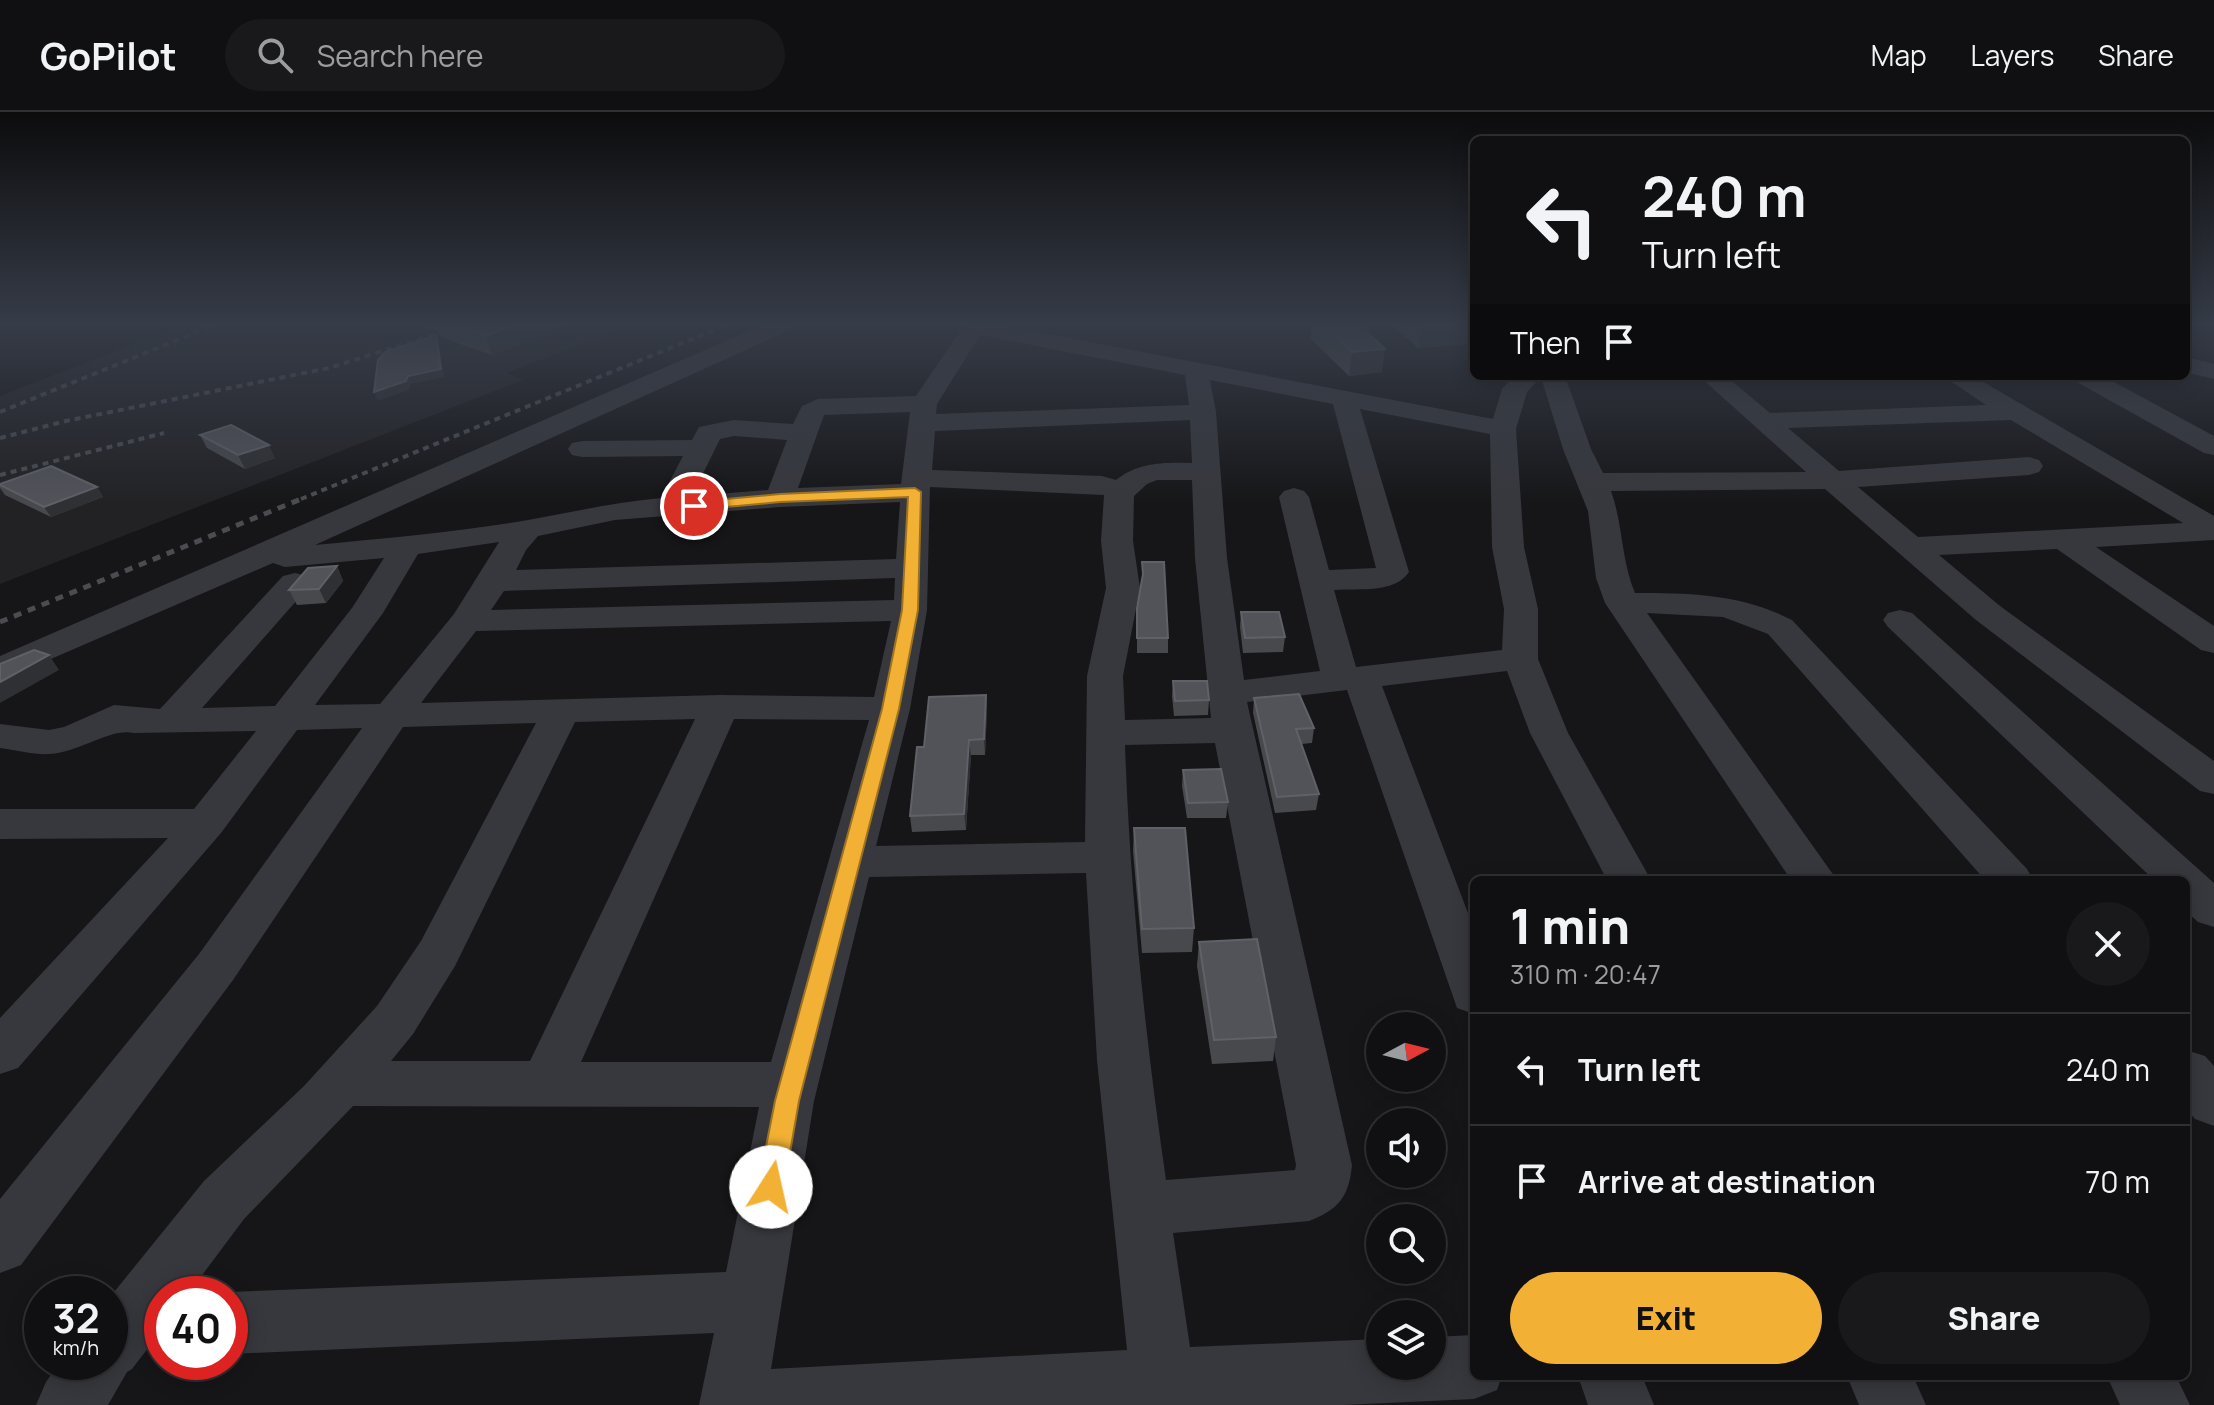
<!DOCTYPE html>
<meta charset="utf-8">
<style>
body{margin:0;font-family:Manrope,sans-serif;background:#19191b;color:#f1f3f6;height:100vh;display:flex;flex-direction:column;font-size:30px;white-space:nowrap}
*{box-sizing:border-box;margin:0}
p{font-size:26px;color:#9c9d9f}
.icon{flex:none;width:44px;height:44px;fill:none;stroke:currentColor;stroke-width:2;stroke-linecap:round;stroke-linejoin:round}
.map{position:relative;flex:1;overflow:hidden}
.details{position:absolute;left:1470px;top:764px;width:720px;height:504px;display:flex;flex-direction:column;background:#101012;border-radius:12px;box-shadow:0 4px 20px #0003,0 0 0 2px #303032}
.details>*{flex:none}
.top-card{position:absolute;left:1470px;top:24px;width:720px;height:244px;border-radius:12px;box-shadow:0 4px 20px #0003,0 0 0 2px #303032;background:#101012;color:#f1f3f6;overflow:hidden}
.needle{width:52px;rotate:83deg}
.tools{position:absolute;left:1366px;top:900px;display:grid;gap:16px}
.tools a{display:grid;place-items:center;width:80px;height:80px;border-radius:50%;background:#101012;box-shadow:0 4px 20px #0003,0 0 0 2px #303032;font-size:40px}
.speed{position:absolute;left:24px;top:1164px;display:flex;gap:16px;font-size:40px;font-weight:700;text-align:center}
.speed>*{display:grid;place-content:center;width:104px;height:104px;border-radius:50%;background:#101012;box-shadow:0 4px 20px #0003,0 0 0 2px #303032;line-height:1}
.speed small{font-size:20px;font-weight:400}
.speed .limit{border:12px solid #d22;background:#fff;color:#111}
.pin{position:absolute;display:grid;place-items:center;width:68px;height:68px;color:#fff;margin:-34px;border:4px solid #fff;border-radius:50%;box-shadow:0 2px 8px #0007}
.me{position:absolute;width:88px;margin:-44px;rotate:10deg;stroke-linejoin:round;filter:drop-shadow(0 0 6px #0008)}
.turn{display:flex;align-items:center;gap:28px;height:168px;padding:0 40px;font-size:36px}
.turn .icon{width:104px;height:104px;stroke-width:2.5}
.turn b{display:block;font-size:56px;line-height:68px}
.then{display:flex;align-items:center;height:76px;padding:0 40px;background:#0003;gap:16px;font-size:30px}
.round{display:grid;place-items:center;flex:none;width:84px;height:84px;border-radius:42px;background:#19191b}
.head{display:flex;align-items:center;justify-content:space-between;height:136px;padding:0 40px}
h1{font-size:48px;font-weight:800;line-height:60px}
.primary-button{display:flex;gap:16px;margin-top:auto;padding:16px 40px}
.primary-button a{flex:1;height:92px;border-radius:48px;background:#f2b134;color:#111;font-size:32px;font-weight:800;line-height:92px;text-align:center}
.primary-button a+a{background:#19191b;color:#f1f3f6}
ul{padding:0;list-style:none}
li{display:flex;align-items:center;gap:24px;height:112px;padding:0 40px;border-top:2px solid #303032}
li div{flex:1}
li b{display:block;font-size:30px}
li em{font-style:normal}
header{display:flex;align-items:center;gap:48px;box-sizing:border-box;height:112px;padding:0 40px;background:#101012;border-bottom:2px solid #303032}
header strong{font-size:38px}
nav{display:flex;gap:44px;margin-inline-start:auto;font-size:28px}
.search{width:560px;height:72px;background:#19191b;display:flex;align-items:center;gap:20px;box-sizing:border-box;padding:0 28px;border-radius:44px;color:#9c9d9f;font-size:30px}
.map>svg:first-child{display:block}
.built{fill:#222225}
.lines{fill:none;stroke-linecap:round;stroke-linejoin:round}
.minor{fill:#37383d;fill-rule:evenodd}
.rail-far1{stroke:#4a4c52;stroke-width:4;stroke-dasharray:6 5;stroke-linecap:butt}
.rail{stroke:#4a4c52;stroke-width:5;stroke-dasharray:8 7;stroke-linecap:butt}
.wall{fill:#47494d}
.shaded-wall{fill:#2f3033}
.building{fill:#525359;stroke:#5f6168;stroke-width:2}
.route{fill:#f2b134;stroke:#9d7322;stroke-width:2}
</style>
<header>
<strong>GoPilot</strong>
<div class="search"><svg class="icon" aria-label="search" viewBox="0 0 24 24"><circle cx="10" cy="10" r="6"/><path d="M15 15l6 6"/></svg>Search here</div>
<nav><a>Map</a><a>Layers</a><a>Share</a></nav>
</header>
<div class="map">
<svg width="2214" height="1293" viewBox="0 0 2214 1293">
<rect width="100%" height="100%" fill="#161618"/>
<!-- built -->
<path class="built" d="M 185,212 L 632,212 L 507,261 L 523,268 L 0,472 L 0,284 Z"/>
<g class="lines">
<!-- minor -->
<path class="minor" d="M 765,212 L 795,212 L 792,217 L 315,433 C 386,426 458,420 528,408 C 573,400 616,390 661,386 L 683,344 L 582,345 L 572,343 L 568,337 L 572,331 L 582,329 L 692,328 L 699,315 L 734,308 L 793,312 L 802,294 L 818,287 L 916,284 L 965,212 L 995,212 L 1493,307 L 1502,277 L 1514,264 L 1565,264 L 1591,337 L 1603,361 L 1806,360 L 1699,264 L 1726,264 L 1770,301 L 1986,293 L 1943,264 L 1973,264 L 2214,404 L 2214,428 L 2096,435 L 2214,514 L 2214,541 L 2201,538 L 2057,437 L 1939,443 L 2000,494 L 2214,649 L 2214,682 L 2200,679 L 1976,508 L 1825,377 L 1611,379 C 1623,412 1621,448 1635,481 C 1690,481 1742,482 1792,508 L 2027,757 L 2033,768 L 1985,768 L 1768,522 L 1723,505 L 1647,501 L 1837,768 L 1791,768 L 1605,491 L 1596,466 L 1588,399 L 1563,337 L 1541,265 L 1527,280 L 1516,317 L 1524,435 L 1538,497 L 1538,547 L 1568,621 L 1651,768 L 1607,768 L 1530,621 L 1507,559 L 1382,574 L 1474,817 L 1474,902 L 1457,896 L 1347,578 L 1247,590 L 1352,1053 C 1349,1085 1338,1098 1309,1109 L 1173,1121 L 1190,1235 L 1380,1227 L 1380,1254 L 1432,1254 L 1432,1225 L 1474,1223 L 1474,1264 L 1502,1264 L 1497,1278 L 1474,1287 L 1343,1293 L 699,1293 L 714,1221 L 230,1242 L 230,1182 L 225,1182 L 230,1180 L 726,1160 L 759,995 L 353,994 L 244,1107 L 188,1182 L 162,1182 L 162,1218 L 132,1257 L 127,1260 L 108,1293 L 36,1293 L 46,1270 L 60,1250 L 110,1250 L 110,1185 L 204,1069 L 304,974 L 377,894 L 421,829 L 536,611 L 403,615 L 233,868 L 21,1153 L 0,1161 L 0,1087 L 199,842 L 362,616 L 297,618 L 221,721 L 18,956 L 0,962 L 0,906 L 168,726 L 0,727 L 0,697 L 194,697 L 256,619 L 134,621 C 109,616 81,640 50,642 C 34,643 16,638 0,636 L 0,612 L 49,618 L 64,615 L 114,593 L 160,597 L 283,464 L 295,461 L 307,464 L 312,471 L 202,596 L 275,594 L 352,496 L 384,446 L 285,455 L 273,451 L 0,569 L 0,544 ZM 980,223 L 1185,263 L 1189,293 L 936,302 L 937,292 ZM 1210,268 L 1333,292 L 1376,456 L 1329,458 L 1309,385 L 1304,379 L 1294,376 L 1284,379 L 1279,385 L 1320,559 L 1244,568 L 1227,446 L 1216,300 ZM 1360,297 L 1490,322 L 1492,435 L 1504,497 L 1502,538 L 1356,555 L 1334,478 C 1360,476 1394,482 1409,460 ZM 910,300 L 901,372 L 798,376 L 824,303 ZM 1190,308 L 1192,351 C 1165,350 1138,350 1116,368 L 1102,364 L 932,358 L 935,319 ZM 2011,308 L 2183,411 L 1918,425 L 1858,375 L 2029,363 L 2039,360 L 2043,354 L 2039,348 L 2029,345 L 1839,359 L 1788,316 ZM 734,324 L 787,328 L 768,378 L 692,384 L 720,327 ZM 1157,368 L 1192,368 L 1195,446 L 1211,606 L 1125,608 L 1123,564 L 1140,476 L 1133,429 L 1134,384 L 1147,372 ZM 930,375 L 1104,383 L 1101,429 L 1106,476 L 1087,564 L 1085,730 L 876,734 L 910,597 L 927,498 ZM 900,390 L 896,447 L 516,458 L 526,438 L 538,424 L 615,408 L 780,395 ZM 499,430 L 454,502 L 380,592 L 315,593 L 383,501 L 418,442 ZM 895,466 L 894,488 L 491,498 L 504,479 ZM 891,509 L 874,585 L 720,583 L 421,591 L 476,519 ZM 695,607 L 530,949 L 391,949 L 413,922 L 455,854 L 575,610 ZM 734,607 L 869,608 L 771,950 L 581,950 ZM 1215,631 L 1296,1053 L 1295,1058 L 1166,1068 C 1145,923 1130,779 1125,633 ZM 1086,761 L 1097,948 L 1127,1238 L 771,1257 L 814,989 L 869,765 Z
M 2186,245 L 2214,252 L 2214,267 L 2186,260 Z
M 2072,264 L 2103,264 L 2214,324 L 2214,343 L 2204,341 L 2075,269 Z
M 1900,498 L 1912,501 L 2214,771 L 2214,815 L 2198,810 L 2186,799 L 2186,768 L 2154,768 L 1888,515 L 1883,508 L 1888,501 Z
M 2186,938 L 2205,944 L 2214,954 L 2214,1014 L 2195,1007 L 2186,997 Z
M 1578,1264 L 1642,1264 L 1654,1293 L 1588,1293 Z
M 1847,1264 L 1913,1264 L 1926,1293 L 1859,1293 Z
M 2107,1264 L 2176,1264 L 2190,1293 L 2120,1293 Z"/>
<!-- rail-far1 -->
<path class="rail-far1" d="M 0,300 L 217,212
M 0,326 L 66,309 L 329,256 L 467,212
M 0,363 L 164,321
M 301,387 L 729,212"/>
<!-- rail -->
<path class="rail" d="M 0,510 L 306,385"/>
</g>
<!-- wall -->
<path class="wall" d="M 417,212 L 574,212 L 492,243 L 440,225 L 438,219 Z
M 1312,212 L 1359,212 L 1382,260 L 1349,264 L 1310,226 Z
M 1391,212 L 1471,212 L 1467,232 L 1418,236 Z
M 200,323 L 275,346 L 245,357 L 207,336 Z
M 0,372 L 97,375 L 103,385 L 51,405 L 5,383 L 0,376 Z
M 1142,450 L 1168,526 L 1168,541 L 1137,541 L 1137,496 L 1142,469 Z
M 337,454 L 343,469 L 326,491 L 297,493 L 289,478 Z
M 1241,500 L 1285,525 L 1283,540 L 1243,541 L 1240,515 Z
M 1173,569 L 1209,588 L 1208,603 L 1174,604 L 1172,584 Z
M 986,583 L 987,598 L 985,643 L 971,643 L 966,718 L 912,720 L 910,704 L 924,635 Z
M 1254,586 L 1314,616 L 1312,631 L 1301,632 L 1319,682 L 1316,698 L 1275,701 L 1253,601 Z
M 1183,658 L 1228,690 L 1226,706 L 1187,706 L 1182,674 Z
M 1134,716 L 1194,816 L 1192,840 L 1142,841 L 1133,739 Z
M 1199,830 L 1276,925 L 1273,949 L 1212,952 L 1197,854 Z"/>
<!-- shaded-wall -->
<path class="shaded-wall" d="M 518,212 L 574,212 L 492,243 L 486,224 Z
M 1422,212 L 1471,212 L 1467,232 L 1418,236 Z
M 436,223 L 439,231 L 444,265 L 411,272 L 409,278 L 378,289 L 374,280 L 408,264 Z
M 1385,237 L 1382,260 L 1349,264 L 1352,240 Z
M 269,333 L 275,346 L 245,357 L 238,343 Z
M 97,375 L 103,385 L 51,405 L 44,395 Z
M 337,454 L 343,469 L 326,491 L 319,477 Z
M 49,543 L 59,558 L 0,591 L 0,570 Z
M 986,583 L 987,598 L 985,643 L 984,627 Z
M 969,628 L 971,643 L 966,718 L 964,702 Z"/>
<!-- building -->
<path class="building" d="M 450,212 L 518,212 L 486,224 Z
M 1322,212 L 1359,212 L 1385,237 L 1352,240 Z
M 436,223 L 441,257 L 408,264 L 406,269 L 374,280 L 378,248 L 385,240 Z
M 231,313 L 269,333 L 238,343 L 200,323 Z
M 51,354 L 97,375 L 44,395 L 0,373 L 0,372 Z
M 1142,450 L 1164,450 L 1168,526 L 1137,526 L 1137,496 L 1143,462 Z
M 337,454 L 319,477 L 289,478 L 308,456 Z
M 1241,500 L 1279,500 L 1285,525 L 1245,526 Z
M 34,538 L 49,543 L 0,570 L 0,552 Z
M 1173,569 L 1207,569 L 1209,588 L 1175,589 Z
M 1299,582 L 1314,616 L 1296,617 L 1319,682 L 1277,685 L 1254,586 Z
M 986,583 L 984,627 L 969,628 L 964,702 L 910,704 L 917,635 L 924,635 L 929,585 Z
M 1221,657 L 1228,690 L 1188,691 L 1183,658 Z
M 1134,716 L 1185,716 L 1194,816 L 1142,817 Z
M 1257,827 L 1276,925 L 1214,928 L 1199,830 Z"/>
<!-- sky -->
<linearGradient id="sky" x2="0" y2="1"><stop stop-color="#0c0c0d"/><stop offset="0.54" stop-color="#363c48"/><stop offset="1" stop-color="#363c48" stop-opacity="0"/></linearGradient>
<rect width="2214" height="393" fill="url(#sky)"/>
<!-- route -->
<path class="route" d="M 915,376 L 921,380 L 918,498 L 899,597 L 799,989 L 784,1075 L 780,1083 L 771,1087 L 762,1083 L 758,1075 L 775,989 L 882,597 L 902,498 L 908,385 L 780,390 L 694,398 L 687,394 L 694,390 L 780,382 Z"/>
</svg>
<div class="tools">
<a><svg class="needle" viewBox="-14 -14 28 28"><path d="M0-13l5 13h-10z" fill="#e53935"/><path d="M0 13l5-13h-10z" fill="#9c9d9f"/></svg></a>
<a><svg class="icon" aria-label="sound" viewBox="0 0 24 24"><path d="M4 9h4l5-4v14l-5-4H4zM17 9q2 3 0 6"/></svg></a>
<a><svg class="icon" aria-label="search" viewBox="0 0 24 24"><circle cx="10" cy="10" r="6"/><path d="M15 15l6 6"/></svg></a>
<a><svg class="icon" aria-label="layers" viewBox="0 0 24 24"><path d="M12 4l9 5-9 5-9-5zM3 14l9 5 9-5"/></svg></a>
</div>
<div class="speed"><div>32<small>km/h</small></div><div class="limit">40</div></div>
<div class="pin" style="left:694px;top:394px;background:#d93025"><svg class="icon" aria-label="arrive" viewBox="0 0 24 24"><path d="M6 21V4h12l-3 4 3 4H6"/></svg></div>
<svg class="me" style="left:771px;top:1075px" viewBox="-20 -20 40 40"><circle r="19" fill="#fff"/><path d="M0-13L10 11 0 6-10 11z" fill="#f2b134"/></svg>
<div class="top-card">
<div class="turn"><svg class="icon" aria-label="left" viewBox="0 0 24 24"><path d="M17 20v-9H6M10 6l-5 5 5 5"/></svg><div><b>240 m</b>Turn left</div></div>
<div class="then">Then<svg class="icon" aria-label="arrive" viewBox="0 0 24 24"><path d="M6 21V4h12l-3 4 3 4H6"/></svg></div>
</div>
<section class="details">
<div class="head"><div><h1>1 min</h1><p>310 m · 20:47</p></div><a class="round"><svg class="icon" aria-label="close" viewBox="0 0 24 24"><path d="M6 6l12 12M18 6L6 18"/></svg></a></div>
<ul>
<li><svg class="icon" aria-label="left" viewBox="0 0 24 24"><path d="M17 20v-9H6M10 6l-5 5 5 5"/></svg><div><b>Turn left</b></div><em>240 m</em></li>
<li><svg class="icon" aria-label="arrive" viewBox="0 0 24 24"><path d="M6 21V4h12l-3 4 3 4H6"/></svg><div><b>Arrive at destination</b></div><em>70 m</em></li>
</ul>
<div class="primary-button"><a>Exit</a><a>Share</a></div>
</section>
</div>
